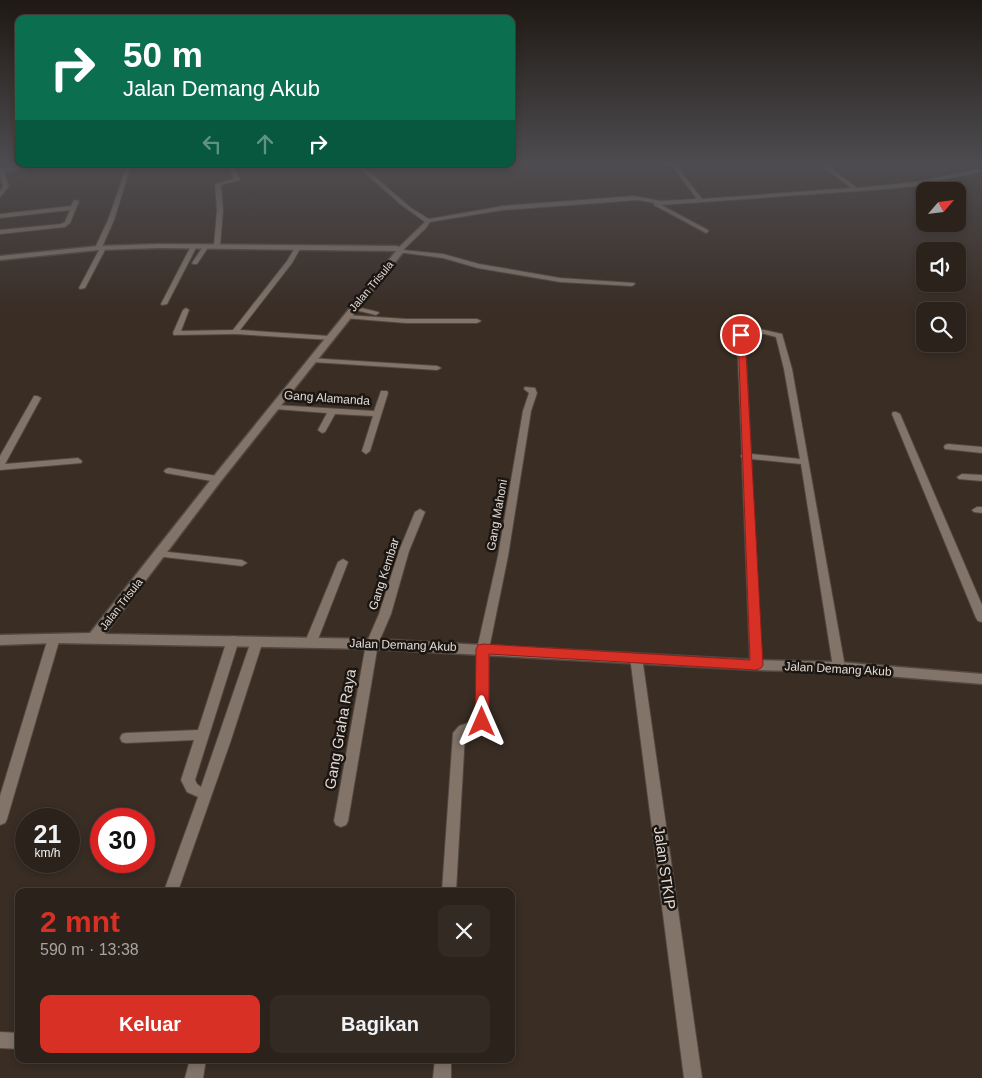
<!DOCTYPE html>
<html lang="id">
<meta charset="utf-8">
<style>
body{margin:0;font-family:Helvetica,sans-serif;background:#332a24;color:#f1f3f6;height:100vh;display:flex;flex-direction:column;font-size:19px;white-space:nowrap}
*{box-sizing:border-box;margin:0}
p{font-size:16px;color:#a6a4a3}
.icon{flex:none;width:28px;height:28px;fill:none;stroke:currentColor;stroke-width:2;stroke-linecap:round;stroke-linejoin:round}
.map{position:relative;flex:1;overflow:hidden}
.details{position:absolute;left:15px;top:888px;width:500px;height:175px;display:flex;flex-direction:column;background:#2b221b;border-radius:10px;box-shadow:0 2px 8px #0003,0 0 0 1px #473f3a}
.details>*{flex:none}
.top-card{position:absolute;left:15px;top:15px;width:500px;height:152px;border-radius:10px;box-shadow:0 2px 8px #0003,0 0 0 1px #473f3a;background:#0b6e4f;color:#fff;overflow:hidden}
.needle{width:32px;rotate:62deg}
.controls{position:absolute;left:916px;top:182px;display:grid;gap:10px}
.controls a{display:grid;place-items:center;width:50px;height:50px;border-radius:10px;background:#2b221b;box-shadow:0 2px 8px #0003,0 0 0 1px #473f3a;font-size:25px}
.speed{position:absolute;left:15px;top:808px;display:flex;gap:10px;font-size:25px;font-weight:700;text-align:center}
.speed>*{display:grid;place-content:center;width:65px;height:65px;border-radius:50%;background:#2b221b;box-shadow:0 2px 8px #0003,0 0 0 1px #473f3a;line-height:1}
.speed small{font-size:12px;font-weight:400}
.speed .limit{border:8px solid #d22;background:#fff;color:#111}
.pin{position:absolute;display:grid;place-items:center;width:42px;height:42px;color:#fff;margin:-21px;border:2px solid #fff;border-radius:50%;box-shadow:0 1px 5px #0007}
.me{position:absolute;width:55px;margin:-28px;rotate:0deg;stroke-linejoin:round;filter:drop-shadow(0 0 4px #0008)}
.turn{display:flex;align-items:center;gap:18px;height:105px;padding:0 25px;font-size:22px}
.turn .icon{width:65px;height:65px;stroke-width:2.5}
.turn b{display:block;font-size:35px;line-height:42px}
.lanes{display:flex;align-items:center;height:48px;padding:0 25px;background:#0003;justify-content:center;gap:25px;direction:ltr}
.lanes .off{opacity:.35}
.round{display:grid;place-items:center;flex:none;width:52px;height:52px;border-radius:10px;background:#332a24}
.headline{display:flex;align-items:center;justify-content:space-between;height:85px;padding:0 25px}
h1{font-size:30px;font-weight:700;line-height:38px;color:#d93025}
.cta{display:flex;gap:10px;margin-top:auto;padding:10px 25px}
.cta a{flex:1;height:58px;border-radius:10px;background:#d93025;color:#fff;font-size:20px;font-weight:700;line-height:58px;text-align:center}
.cta a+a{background:#332a24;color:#f1f3f6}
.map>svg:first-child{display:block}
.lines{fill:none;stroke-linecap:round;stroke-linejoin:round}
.minor-casing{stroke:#524841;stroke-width:2}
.tertiary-casing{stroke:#524841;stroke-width:3}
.minor{fill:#827469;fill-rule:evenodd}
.tertiary{fill:#827469;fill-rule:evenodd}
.route{fill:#d93025;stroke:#8d1f18}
.labels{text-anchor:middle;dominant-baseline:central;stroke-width:5;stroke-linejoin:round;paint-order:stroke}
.far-street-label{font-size:11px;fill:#e2dad5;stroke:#1c1612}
.street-label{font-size:12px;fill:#e2dad5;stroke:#1c1612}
.near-street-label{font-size:15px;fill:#e2dad5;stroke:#1c1612}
</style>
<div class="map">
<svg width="982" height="1078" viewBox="0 0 982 1078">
<rect width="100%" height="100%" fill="#392d24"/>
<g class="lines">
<defs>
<path id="minor" d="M 44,164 L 56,164 L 4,172 L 9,186 L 0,197 L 0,191 L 3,186 L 0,176 L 0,168 L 3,169 Z
M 229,164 L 233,164 L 240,180 L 221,185 L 223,210 L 220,246 L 217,248 L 214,246 L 217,210 L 215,184 L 234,179 Z
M 355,164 L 360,164 L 411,208 L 429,219 L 503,206 L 634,196 L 661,201 L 697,199 L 671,164 L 675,164 L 702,199 L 851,188 L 820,164 L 825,164 L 857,188 L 915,182 L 982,169 L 982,171 L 915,186 L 886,189 L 661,205 L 708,230 L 708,232 L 706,233 L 654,205 L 654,203 L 638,200 L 503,210 L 430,222 L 426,228 L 403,250 L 443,254 L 479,264 L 560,278 L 634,283 L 635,284 L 632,286 L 560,282 L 478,268 L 443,258 L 398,252 L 398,248 L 425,222 L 399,203 Z
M 128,167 L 130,168 L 114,220 L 102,247 L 106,248 L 85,288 L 80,289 L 79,288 L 99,250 L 95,248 L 108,220 L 126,168 Z
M 74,200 L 79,201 L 70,223 L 65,227 L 0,234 L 0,230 L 61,224 L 65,222 L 70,210 L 0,218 L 0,214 L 71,206 Z
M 194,244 L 197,246 L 167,304 L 162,305 L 161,304 L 191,246 Z
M 204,245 L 209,246 L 197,264 L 193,264 L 192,263 Z
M 298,245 L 301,247 L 292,263 L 240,330 L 329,336 L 333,338 L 332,340 L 235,334 L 174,335 L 173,333 L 183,310 L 186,308 L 189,310 L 181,331 L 233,330 L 287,261 L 296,246 Z
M 353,306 L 378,312 L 379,313 L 376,315 L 351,309 L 351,307 Z
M 346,315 L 406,319 L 477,319 L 481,321 L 477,323 L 406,323 L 344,318 L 343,317 Z
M 760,329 L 782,334 L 792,369 L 845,667 L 843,670 L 835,670 L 833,667 L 801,464 L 751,459 L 762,665 L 760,668 L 752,668 L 750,665 L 742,458 L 741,456 L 742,454 L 737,335 L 747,330 ZM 749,334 L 765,334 L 776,337 L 784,369 L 800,459 L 751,454 L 745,336 Z
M 309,358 L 437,366 L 441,368 L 437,370 L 312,362 L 309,362 Z
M 525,387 L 535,388 L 537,393 L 531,411 L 508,556 L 489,649 L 488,722 L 484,728 L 465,734 L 456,891 L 442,891 L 453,733 L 459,726 L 476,720 L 477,649 L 498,556 L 523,411 L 529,393 L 524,389 Z
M 381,391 L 387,391 L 388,393 L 370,451 L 366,454 L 362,451 L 373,416 L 335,414 L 325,432 L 322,433 L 318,430 L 327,413 L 275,409 L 271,407 L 275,405 L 374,411 Z
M 34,396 L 37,396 L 41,398 L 5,464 L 78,458 L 82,461 L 81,463 L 0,470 L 0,456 Z
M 893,412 L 896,412 L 900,414 L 982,605 L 982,622 L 978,621 L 976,618 L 892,414 Z
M 948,444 L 982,447 L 982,453 L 945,449 L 944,447 L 945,445 Z
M 169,468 L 217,476 L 222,479 L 217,482 L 166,473 L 164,471 L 166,469 Z
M 962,474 L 982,475 L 982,481 L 959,479 L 957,477 Z
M 977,507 L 982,507 L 982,513 L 974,512 L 972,510 Z
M 420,509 L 425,512 L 409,551 L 391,614 L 378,644 L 348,821 L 346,825 L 341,827 L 336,825 L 334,821 L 366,644 L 379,614 L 399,551 L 415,512 Z
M 159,551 L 242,560 L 247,563 L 242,566 L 155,556 L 154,554 L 155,552 Z
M 343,559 L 348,562 L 317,642 L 315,645 L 307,645 L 305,642 L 338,562 Z
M 54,634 L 58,635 L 60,638 L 7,819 L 5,823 L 0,825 L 0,796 L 48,638 L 50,635 Z
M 233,636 L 237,637 L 239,640 L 195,780 L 197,784 L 201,787 L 251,641 L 253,638 L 261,638 L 263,641 L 231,740 L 178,891 L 164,891 L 198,797 L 187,792 L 181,780 L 194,740 L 126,743 L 122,742 L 120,738 L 122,734 L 126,733 L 198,730 L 227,640 L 229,637 Z
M 636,653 L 640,654 L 642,657 L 702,1078 L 684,1078 L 630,657 L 632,654 Z
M 0,1032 L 19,1033 L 19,1049 L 0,1048 Z
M 190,1059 L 206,1059 L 203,1078 L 185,1078 Z
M 435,1059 L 451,1059 L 451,1078 L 433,1078 Z"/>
<path id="tertiary" d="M 160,244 L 397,246 L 405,250 L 221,481 L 105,634 L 372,639 L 756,660 L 839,662 L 982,674 L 982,684 L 839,672 L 756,670 L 372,649 L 54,643 L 0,645 L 0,635 L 90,633 L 213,477 L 396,251 L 160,248 L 98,250 L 0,260 L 0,256 L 98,246 Z"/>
</defs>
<!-- minor casing -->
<use href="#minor" class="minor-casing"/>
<!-- tertiary casing -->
<use href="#tertiary" class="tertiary-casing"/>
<!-- minor -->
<use href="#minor" class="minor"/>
<!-- tertiary -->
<use href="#tertiary" class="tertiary"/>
</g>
<!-- sky -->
<linearGradient id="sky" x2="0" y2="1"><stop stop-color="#1f1914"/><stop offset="0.52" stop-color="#4e4c50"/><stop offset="1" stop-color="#4e4c50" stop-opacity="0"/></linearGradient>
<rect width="982" height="315" fill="url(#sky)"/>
<!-- route -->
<path class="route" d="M 738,333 L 745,335 L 763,665 L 761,668 L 756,670 L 489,654 L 489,722 L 487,726 L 482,728 L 477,726 L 475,722 L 476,649 L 478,645 L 483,644 L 750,660 Z"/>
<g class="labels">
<!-- far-street labels -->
<g class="far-street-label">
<text transform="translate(371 286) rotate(-50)">Jalan Trisula</text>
<text transform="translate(121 604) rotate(-52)">Jalan Trisula</text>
</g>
<!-- street labels -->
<g class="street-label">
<text transform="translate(327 398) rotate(4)">Gang Alamanda</text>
<text transform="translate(497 515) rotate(-80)">Gang Mahoni</text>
<text transform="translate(384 574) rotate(-72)">Gang Kembar</text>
<text transform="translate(403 645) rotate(2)">Jalan Demang Akub</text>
<text transform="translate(838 669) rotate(3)">Jalan Demang Akub</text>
</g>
<!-- near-street labels -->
<g class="near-street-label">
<text transform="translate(340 729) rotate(-80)">Gang Graha Raya</text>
<text transform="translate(665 868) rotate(82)">Jalan STKIP</text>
</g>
</g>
</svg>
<div class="controls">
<a><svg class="needle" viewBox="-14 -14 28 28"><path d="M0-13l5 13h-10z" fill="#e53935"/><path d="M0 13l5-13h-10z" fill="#a6a4a3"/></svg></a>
<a><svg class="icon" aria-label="sound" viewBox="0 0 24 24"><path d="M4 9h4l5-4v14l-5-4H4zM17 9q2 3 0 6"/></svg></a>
<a><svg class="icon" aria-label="search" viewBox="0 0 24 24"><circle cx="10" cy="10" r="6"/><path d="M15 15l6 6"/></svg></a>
</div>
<div class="speed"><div>21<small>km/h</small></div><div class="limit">30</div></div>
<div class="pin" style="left:741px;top:335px;background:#d93025"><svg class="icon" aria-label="arrive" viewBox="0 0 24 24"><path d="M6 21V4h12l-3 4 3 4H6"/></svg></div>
<svg class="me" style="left:482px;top:722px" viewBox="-20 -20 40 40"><path d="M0-17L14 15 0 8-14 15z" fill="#d93025" stroke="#fff" stroke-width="4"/></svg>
<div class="top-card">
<div class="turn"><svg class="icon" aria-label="right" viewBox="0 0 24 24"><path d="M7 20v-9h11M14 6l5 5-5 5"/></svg><div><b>50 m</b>Jalan Demang Akub</div></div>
<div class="lanes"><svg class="icon off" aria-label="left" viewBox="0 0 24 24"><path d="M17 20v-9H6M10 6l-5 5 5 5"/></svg><svg class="icon off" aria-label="ahead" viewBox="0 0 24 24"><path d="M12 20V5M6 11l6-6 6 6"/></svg><svg class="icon" aria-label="right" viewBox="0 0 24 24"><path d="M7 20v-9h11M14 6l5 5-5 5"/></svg></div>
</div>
<section class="details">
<div class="headline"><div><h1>2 mnt</h1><p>590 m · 13:38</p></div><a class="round"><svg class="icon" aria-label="close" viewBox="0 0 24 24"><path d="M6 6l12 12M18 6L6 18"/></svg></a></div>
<div class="cta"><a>Keluar</a><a>Bagikan</a></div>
</section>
</div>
